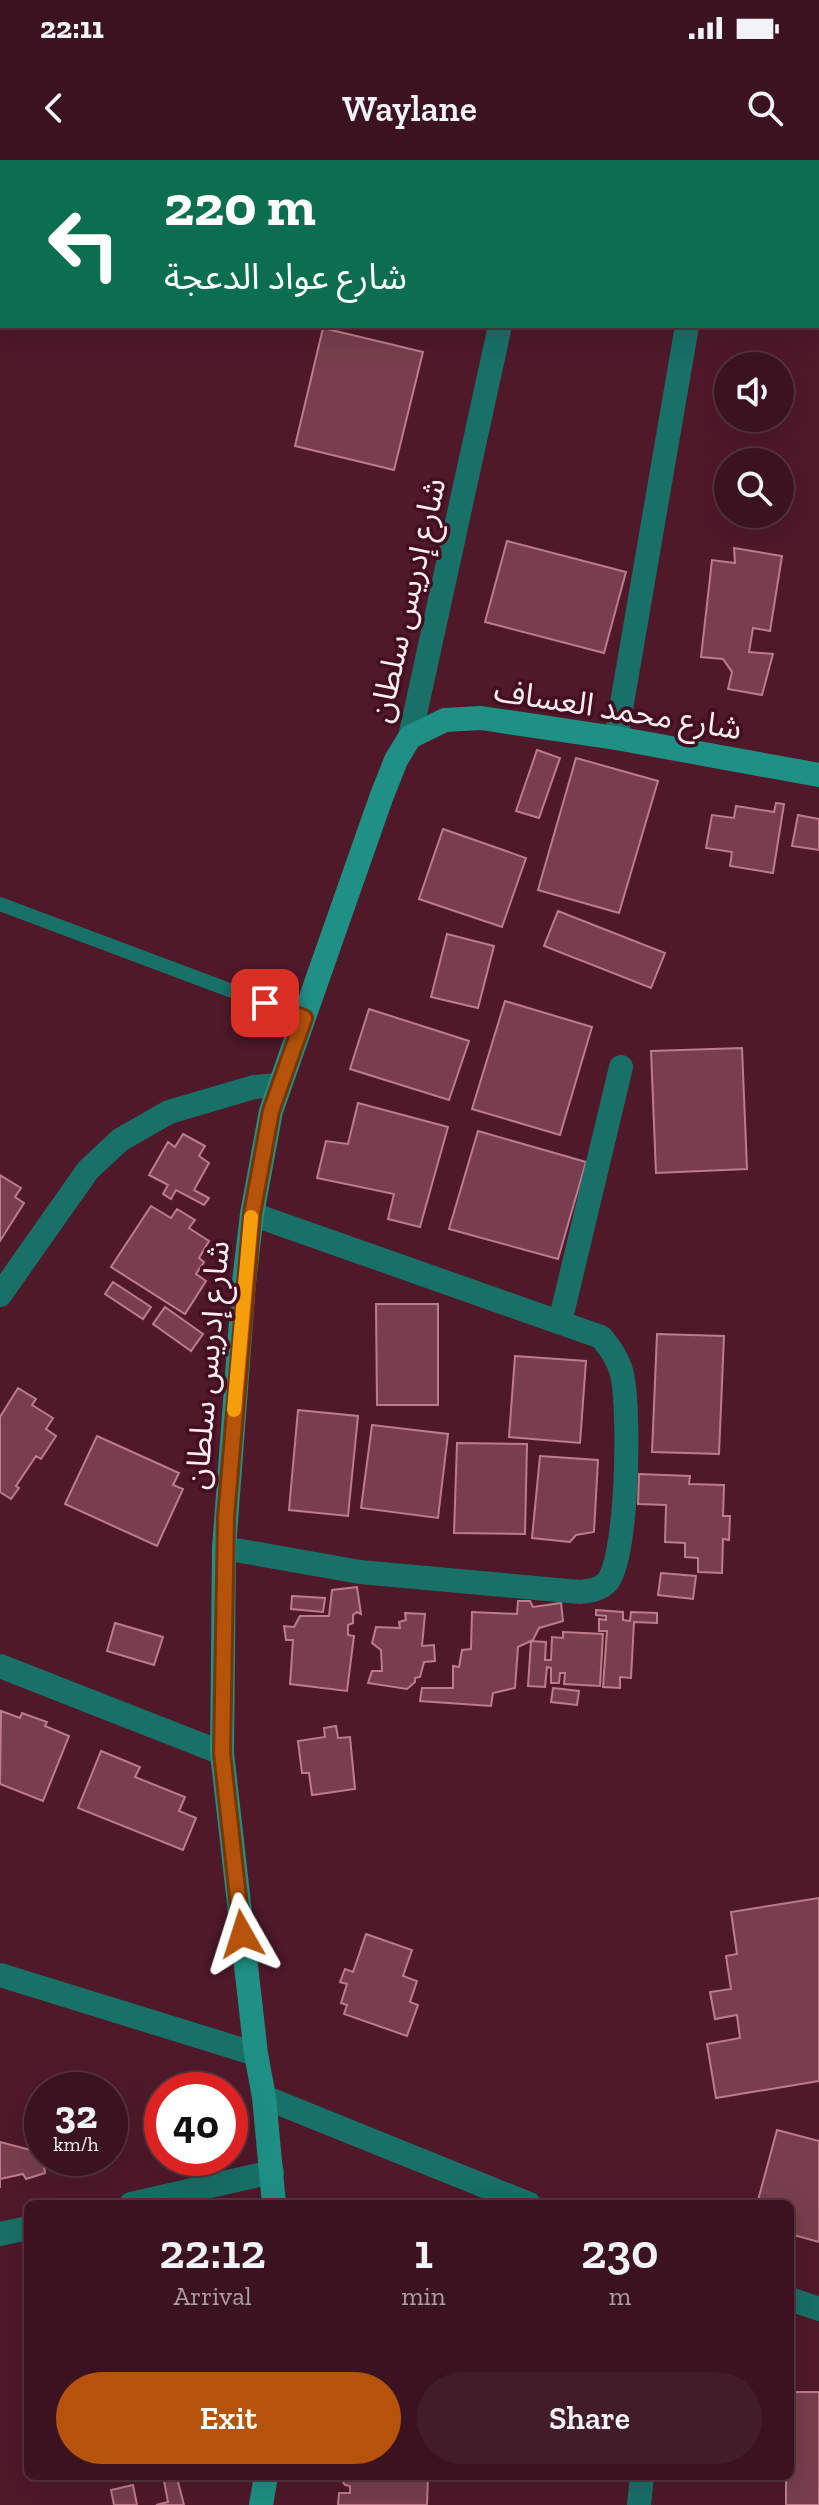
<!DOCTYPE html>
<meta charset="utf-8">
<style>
body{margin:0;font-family:"Zilla Slab","Noto Sans Arabic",serif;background:#421c29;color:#f1f3f6;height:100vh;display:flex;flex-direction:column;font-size:30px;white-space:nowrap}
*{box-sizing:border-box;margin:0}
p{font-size:26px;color:#ac9ea5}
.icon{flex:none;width:44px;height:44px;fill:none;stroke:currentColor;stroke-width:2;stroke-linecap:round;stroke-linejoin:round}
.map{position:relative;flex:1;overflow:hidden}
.side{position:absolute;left:24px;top:2040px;width:770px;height:280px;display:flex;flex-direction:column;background:#3b1320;border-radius:12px;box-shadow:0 8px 32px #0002,0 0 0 2px #54323e}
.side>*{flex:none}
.banner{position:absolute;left:0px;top:0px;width:820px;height:168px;box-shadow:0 8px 32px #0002,0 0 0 2px #54323e;background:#0b6e4f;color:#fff;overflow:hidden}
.controls{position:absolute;left:714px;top:192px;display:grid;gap:16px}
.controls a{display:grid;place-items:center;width:80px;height:80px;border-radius:50%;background:#3b1320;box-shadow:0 8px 32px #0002,0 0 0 2px #54323e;font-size:40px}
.speed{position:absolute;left:24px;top:1912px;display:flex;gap:16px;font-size:40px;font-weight:700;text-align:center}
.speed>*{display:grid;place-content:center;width:104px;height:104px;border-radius:50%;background:#3b1320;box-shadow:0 8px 32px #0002,0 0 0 2px #54323e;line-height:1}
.speed small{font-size:20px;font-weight:400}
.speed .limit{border:12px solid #d22;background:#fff;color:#111}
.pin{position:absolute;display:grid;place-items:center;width:68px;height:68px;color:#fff;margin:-34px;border-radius:16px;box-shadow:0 4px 12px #0006}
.me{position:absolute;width:88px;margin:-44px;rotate:354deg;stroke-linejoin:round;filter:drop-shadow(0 0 6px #0008)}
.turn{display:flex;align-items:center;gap:28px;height:168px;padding:0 32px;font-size:36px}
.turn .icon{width:104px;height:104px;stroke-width:2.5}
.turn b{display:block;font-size:56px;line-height:68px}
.eta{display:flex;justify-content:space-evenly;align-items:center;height:136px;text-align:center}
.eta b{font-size:48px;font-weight:600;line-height:56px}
.primary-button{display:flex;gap:16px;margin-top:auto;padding:16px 32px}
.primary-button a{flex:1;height:92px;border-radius:48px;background:#b45309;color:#fff;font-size:32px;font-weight:600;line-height:92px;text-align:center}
.primary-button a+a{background:#421c29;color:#f1f3f6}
.status{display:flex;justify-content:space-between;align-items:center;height:56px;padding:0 40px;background:#3b1320;direction:ltr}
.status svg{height:22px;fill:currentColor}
header{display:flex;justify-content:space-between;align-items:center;height:104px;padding:0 32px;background:#3b1320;font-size:36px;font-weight:600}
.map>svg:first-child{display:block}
.building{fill:#783e4d;stroke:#bd7c8c;stroke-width:2}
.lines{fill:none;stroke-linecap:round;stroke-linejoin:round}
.lane{stroke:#187067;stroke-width:14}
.street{stroke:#187067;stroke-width:24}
.secondary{stroke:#1f9084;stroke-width:24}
.route-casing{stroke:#753606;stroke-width:20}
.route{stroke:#b45309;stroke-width:14}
.slow{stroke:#f59e0b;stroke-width:14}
.labels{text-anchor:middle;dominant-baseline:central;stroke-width:7;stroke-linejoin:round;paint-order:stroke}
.street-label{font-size:32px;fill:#fcedf0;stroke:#430e20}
</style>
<div class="status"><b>22:11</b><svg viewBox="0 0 49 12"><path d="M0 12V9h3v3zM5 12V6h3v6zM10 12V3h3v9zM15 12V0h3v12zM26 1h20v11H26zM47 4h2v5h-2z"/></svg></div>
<header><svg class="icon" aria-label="back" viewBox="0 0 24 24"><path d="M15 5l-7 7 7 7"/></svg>Waylane<svg class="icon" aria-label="search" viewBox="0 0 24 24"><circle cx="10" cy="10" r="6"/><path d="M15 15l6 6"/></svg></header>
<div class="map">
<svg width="819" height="2345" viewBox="0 0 819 2345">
<rect width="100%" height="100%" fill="#4f192a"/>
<!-- building -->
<path class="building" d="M 19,0 L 138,0 L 143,2 L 18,2 Z
M 323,168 L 423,192 L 394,310 L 295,286 Z
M 507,381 L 626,412 L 604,493 L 485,462 Z
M 734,388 L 782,396 L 770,471 L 753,468 L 749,492 L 773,494 L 762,535 L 728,529 L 732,512 L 723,499 L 701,497 L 712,400 L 735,403 Z
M 537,590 L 560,598 L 539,658 L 516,651 Z
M 576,598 L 658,621 L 619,753 L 538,730 Z
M 776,643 L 784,644 L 773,713 L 730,706 L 732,692 L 706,688 L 712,655 L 734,658 L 736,646 L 774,652 Z
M 798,655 L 819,659 L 819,690 L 792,686 Z
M 443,669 L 526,698 L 502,767 L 419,739 Z
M 558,751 L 665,793 L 651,828 L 544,786 Z
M 447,774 L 494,786 L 478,848 L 431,837 Z
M 505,841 L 592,867 L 560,975 L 472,949 Z
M 369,849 L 469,881 L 449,940 L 350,909 Z
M 742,888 L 747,1009 L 656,1013 L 651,891 Z
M 358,943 L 448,967 L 420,1067 L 388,1059 L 394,1034 L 317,1018 L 326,981 L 348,984 Z
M 478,971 L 586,1002 L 558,1099 L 449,1069 Z
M 183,974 L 205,986 L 199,996 L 209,1003 L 194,1030 L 209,1038 L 204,1045 L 176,1030 L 171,1039 L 163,1034 L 168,1025 L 149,1015 L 168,982 L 175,987 Z
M 0,1015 L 21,1028 L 15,1037 L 24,1043 L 0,1081 Z
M 151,1046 L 171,1058 L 177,1049 L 195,1060 L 189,1068 L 209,1081 L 199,1098 L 204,1102 L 196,1114 L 206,1121 L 185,1154 L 111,1107 Z
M 113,1122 L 151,1147 L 143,1159 L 105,1134 Z
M 376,1144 L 438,1144 L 438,1245 L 377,1245 Z
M 165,1147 L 203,1174 L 191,1191 L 153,1164 Z
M 657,1174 L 724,1176 L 719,1294 L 652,1292 Z
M 515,1196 L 586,1201 L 580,1283 L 509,1277 Z
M 18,1228 L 36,1239 L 32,1245 L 53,1258 L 46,1269 L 56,1276 L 41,1299 L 36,1296 L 16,1326 L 19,1328 L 11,1339 L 0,1332 L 0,1257 Z
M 298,1250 L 358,1256 L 348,1356 L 289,1350 Z
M 372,1265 L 448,1274 L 438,1358 L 361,1348 Z
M 97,1276 L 179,1313 L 173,1325 L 183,1329 L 157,1386 L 65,1344 Z
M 457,1283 L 527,1284 L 525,1374 L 454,1373 Z
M 540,1296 L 598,1300 L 594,1372 L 576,1375 L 570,1382 L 532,1378 Z
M 639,1314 L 690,1316 L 689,1324 L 724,1325 L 723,1356 L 730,1356 L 729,1380 L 723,1379 L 722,1413 L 698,1412 L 698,1398 L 685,1397 L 685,1383 L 665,1382 L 666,1345 L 638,1344 Z
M 661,1413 L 696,1416 L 693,1439 L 658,1435 Z
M 357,1427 L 361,1454 L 357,1452 L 353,1455 L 353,1463 L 348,1465 L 348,1475 L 354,1476 L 347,1531 L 290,1524 L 293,1480 L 286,1480 L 284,1466 L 294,1467 L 300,1456 L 329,1456 L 332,1430 Z
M 292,1436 L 325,1438 L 323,1452 L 291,1449 Z
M 518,1441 L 530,1441 L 533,1447 L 561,1443 L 563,1461 L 539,1468 L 533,1480 L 518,1487 L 515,1528 L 493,1533 L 491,1546 L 420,1541 L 422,1528 L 453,1528 L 453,1506 L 459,1507 L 462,1490 L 471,1489 L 472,1452 L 517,1454 Z
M 596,1450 L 623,1452 L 623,1460 L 630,1461 L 631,1452 L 657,1453 L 657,1463 L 634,1462 L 631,1518 L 620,1517 L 620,1528 L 603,1527 L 607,1471 L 599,1471 L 599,1459 L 606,1460 L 606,1456 L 596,1455 Z
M 405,1453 L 425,1454 L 422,1486 L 434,1485 L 435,1501 L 424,1502 L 420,1517 L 415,1518 L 415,1522 L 407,1529 L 368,1523 L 372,1511 L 382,1511 L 381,1490 L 372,1483 L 376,1467 L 400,1468 L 399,1462 L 406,1460 Z
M 115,1463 L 163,1477 L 154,1505 L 107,1491 Z
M 563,1472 L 603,1474 L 600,1526 L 564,1524 L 565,1513 L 560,1513 L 559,1523 L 551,1523 L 551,1508 L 547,1507 L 545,1527 L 528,1526 L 531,1481 L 546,1482 L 545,1500 L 551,1500 L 552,1477 L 563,1478 Z
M 553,1528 L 579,1531 L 577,1545 L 551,1542 Z
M 1,1551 L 20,1558 L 22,1553 L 47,1562 L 45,1566 L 69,1576 L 43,1641 L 0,1624 Z
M 336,1566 L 338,1578 L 350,1577 L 355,1629 L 312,1635 L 309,1613 L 302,1613 L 298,1581 L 325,1577 L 324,1568 Z
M 101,1591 L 140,1607 L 135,1617 L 185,1637 L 179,1651 L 196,1658 L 183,1690 L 78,1648 Z
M 819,1738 L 819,1921 L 716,1938 L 707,1884 L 740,1878 L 737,1855 L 715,1859 L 710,1832 L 731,1829 L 726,1796 L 737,1794 L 731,1752 Z
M 366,1774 L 412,1790 L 403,1816 L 417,1821 L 410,1842 L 418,1845 L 407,1876 L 344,1854 L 347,1845 L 341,1843 L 347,1824 L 340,1822 L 345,1809 L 353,1812 Z
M 777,1970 L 819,1981 L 819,2082 L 790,2074 L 790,2044 L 757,2044 Z
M 0,1982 L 42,1993 L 45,2013 L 26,2019 L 23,2014 L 0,2019 L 0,2028 Z
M 790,2232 L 819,2232 L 819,2345 L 786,2345 L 786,2316 L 790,2316 Z
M 339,2316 L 428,2316 L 427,2345 L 338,2345 L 339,2333 L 350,2333 L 350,2326 L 345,2325 Z
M 177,2318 L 184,2345 L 156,2345 L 168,2342 L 164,2321 Z
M 133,2325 L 137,2345 L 114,2345 L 111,2330 Z"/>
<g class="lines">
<!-- lane -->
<path class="lane" d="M 0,744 L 304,858"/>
<!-- street -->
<path class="street" d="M 533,2 L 533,0
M 716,2 L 716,0
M 410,577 L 500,166
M 616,578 L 687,166
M 0,1135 L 88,1010 L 120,980 L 169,952 L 254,927 L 279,925
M 560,1162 L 621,907
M 224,1388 L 360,1412 L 580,1432 C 589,1431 601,1430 608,1421 C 628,1393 630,1250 622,1214 C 618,1199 611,1189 601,1177 L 252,1054
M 0,1506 L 222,1593
M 0,1815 L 256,1894
M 264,1937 L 529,2044
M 131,2044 L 272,2012
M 0,2074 L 28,2068
M 790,2139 L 819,2149
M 639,2345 L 642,2316"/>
<!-- secondary -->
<path class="secondary" d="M 274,2044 L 264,1937 L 256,1894 L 222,1593 L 224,1388 L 244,1122 L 252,1054 L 271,951 L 381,638 L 396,600 L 410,577 L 445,560 L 481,558 L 616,578 L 819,615
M 261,2345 L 266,2316"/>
</g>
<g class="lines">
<defs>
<path id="route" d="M 242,1774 L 222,1593 L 226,1357 L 252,1054 L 271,951 L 304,858 L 265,843"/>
</defs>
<!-- route casing -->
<use href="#route" class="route-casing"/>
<!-- route -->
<use href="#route" class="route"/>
<!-- slow -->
<path class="slow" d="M 234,1250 L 251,1057"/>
</g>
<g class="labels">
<!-- street labels -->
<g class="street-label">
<text transform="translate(407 440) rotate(-77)">شارع إدريس سلطان</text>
<text transform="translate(618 549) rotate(9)">شارع محمد العساف</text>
<text transform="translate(207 1205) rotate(-85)">شارع إدريس سلطان</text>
</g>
</g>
</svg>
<div class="controls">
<a><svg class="icon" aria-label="sound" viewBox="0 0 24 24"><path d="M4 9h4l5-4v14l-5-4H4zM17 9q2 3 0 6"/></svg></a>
<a><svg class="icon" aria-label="search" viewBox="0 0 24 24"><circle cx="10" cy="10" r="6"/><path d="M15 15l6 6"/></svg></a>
</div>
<div class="speed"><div>32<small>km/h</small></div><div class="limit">40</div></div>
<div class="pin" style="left:265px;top:843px;background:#d93025"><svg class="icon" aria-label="arrive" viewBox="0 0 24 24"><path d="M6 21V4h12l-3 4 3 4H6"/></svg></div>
<svg class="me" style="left:242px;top:1774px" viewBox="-20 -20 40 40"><path d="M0-17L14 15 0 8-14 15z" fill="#b45309" stroke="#fff" stroke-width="4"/></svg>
<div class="banner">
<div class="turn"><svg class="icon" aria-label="left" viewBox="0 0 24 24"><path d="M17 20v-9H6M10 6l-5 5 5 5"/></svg><div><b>220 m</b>شارع عواد الدعجة</div></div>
</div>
<section class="side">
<div class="eta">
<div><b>22:12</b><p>Arrival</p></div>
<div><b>1</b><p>min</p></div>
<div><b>230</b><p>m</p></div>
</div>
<div class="primary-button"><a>Exit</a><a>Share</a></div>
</section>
</div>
